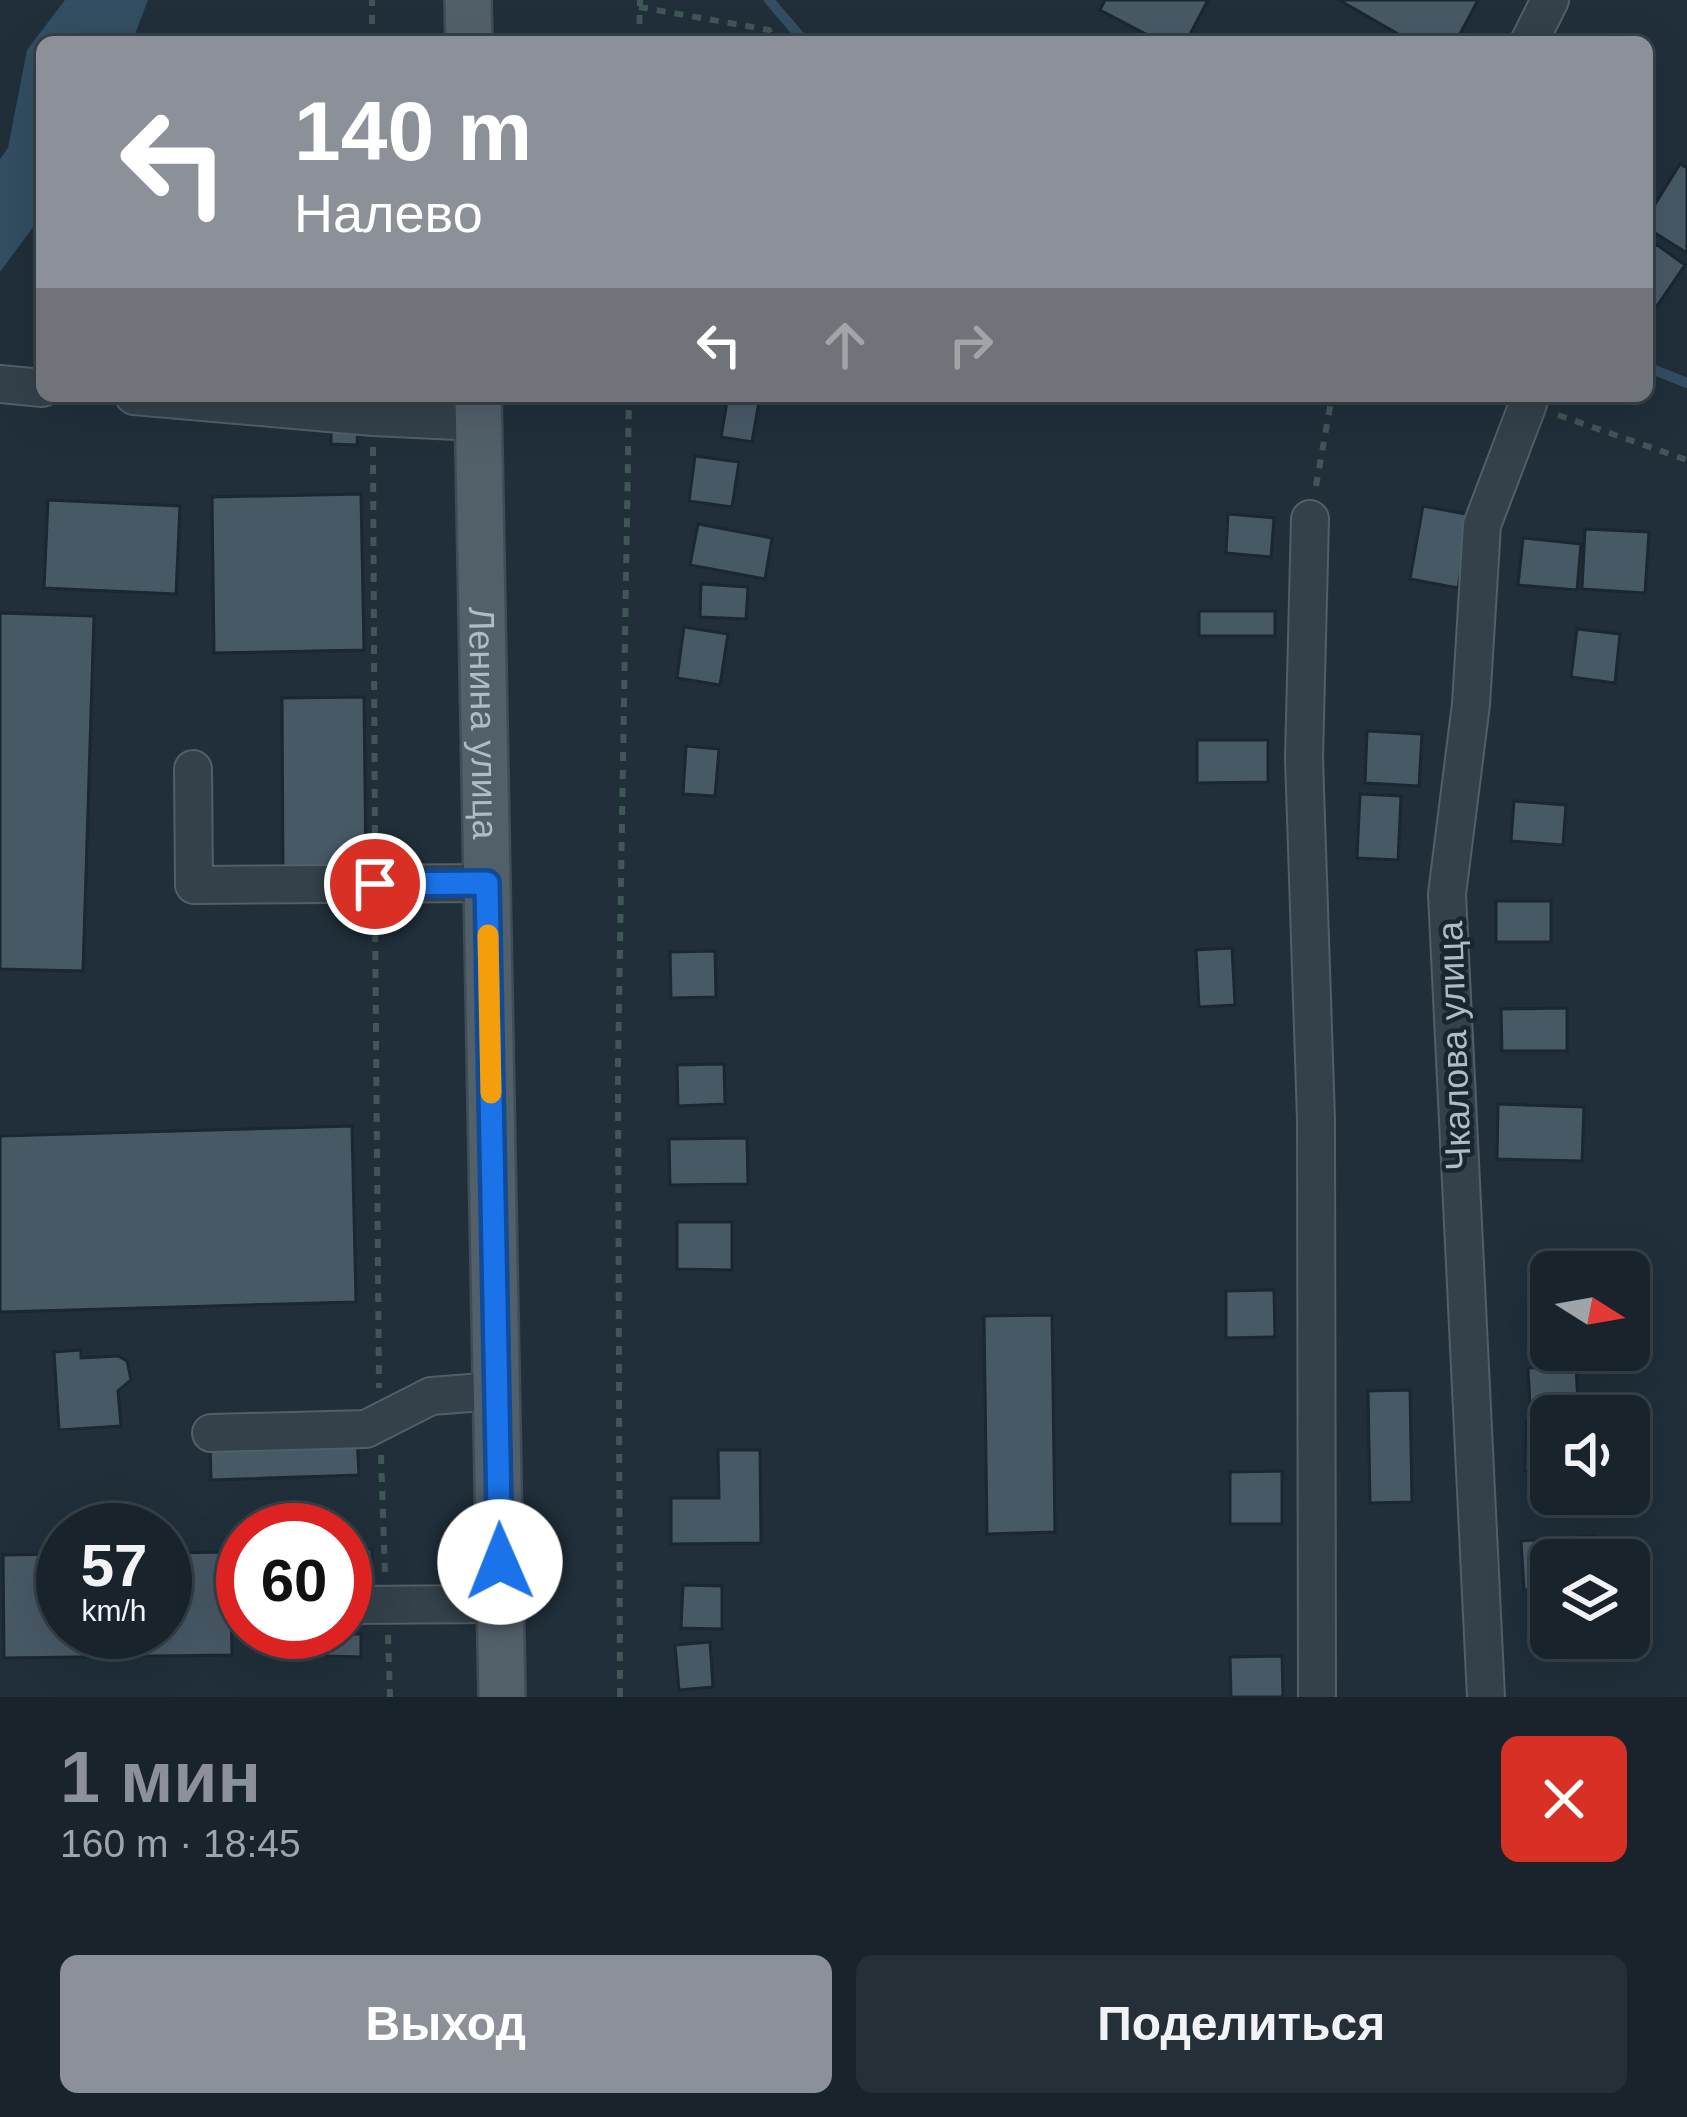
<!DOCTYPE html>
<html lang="ru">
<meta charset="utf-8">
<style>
body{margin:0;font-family:Helvetica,sans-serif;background:#252f38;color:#f1f3f6;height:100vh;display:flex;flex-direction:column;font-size:45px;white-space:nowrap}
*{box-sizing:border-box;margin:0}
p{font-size:39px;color:#9fa4a9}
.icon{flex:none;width:66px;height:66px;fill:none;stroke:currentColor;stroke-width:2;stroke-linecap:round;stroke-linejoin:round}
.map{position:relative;height:1697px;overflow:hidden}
.drawer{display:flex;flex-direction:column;background:#18232c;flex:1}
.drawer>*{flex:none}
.banner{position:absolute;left:36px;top:36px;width:1617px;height:366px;border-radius:18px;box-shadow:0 12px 48px #0002,0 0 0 3px #364048;background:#8c9099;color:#fff;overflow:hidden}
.needle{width:78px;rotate:101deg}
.tools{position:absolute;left:1530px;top:1251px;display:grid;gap:24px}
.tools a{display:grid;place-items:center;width:120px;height:120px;border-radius:18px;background:#18232c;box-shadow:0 12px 48px #0002,0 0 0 3px #364048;font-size:60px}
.speed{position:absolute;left:36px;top:1503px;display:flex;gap:24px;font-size:60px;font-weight:700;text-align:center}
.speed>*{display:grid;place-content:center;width:156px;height:156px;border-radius:50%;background:#18232c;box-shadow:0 12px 48px #0002,0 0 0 3px #364048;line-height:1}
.speed small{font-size:30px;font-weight:400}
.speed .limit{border:18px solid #d22;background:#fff;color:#111}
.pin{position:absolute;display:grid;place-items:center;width:102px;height:102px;color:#fff;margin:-51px;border:6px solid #fff;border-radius:50%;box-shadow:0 3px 12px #0007}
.me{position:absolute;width:132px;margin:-66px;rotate:359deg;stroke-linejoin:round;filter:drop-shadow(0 0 9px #0008)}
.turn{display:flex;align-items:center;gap:42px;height:252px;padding:0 60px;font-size:54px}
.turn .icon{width:156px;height:156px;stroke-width:2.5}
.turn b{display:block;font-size:84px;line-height:102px}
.lanes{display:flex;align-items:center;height:114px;padding:0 60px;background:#0003;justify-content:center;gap:60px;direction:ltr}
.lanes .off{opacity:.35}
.round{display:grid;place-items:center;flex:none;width:126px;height:126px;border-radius:18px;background:#252f38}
.head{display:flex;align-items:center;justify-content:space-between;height:204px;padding:0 60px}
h1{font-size:72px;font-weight:800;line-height:90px;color:#8c9099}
.action{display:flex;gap:24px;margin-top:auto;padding:24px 60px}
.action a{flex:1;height:138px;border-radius:18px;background:#8c9099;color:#fff;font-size:48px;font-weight:800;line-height:138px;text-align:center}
.action a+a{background:#252f38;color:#f1f3f6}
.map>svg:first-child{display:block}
.water{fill:#334e62}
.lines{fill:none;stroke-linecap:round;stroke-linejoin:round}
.stream{stroke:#334e62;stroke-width:10}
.building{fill:#485966;stroke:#1b2731;stroke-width:3}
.minor-casing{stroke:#525e68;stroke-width:40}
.major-casing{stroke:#404c57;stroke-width:50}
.path{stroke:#405757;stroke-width:6;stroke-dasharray:9 9;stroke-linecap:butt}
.minor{stroke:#34414a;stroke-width:36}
.major{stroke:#52606a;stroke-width:45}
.route-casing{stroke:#114b97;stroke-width:30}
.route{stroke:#1a73e8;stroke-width:21}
.slow{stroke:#f59e0b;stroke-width:21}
.labels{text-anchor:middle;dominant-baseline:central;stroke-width:9;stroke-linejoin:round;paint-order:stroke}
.street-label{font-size:36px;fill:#afbbc7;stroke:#19252f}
</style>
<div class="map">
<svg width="1687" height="1697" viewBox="0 0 1687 1697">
<rect width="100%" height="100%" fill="#202f3a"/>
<!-- water -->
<path class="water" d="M 65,0 L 148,0 L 132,42 L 42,42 L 42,215 L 0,272 L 0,159 L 8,148 L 27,50 Z"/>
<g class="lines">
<!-- stream -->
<path class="stream" d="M 769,0 L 805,42
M 1647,367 L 1687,383"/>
</g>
<!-- building -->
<path class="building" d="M 1105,0 L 1208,0 L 1186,42 L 1161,42 L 1100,10 Z
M 1339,0 L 1478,0 L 1461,32 L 1469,36 L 1466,42 L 1412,42 Z
M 1680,164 L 1687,168 L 1687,253 L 1647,228 L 1647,217 Z
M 1656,244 L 1685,265 L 1657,306 L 1647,298 L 1647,257 Z
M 728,396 L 760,396 L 752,442 L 721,437 Z
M 331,423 L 358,424 L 357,445 L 331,444 Z
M 695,456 L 739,462 L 732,507 L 689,501 Z
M 361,494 L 364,650 L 214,653 L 212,497 Z
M 48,500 L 180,506 L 176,594 L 44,588 Z
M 1423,506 L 1471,515 L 1458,588 L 1410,579 Z
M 1228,514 L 1274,518 L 1271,557 L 1226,553 Z
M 698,524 L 772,538 L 765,579 L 690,565 Z
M 1585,529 L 1649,532 L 1645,593 L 1582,589 Z
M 1523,538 L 1581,544 L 1577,590 L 1518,585 Z
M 701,584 L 748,587 L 746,619 L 700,617 Z
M 1199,611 L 1275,611 L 1275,636 L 1199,636 Z
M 0,613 L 94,616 L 83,971 L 0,969 Z
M 684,627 L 728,634 L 720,685 L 677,678 Z
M 1577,629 L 1620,634 L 1615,683 L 1571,677 Z
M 364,697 L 366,873 L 283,873 L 282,698 Z
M 1367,731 L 1422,734 L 1419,786 L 1365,783 Z
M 1197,740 L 1268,740 L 1268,782 L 1197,783 Z
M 686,746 L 719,749 L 715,796 L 683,794 Z
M 1360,794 L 1401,796 L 1398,860 L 1357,858 Z
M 1514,801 L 1566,805 L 1563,845 L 1511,841 Z
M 1496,901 L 1551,901 L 1551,942 L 1496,942 Z
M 1232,948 L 1235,1005 L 1199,1007 L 1196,950 Z
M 715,951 L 716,997 L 671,998 L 670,952 Z
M 1567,1008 L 1567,1051 L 1502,1051 L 1501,1009 Z
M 724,1064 L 725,1104 L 678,1106 L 677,1065 Z
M 1498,1104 L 1584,1107 L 1582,1161 L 1497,1159 Z
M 352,1126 L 356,1302 L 0,1312 L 0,1136 Z
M 747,1138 L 748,1184 L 670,1185 L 669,1139 Z
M 677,1222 L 732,1222 L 732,1270 L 677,1269 Z
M 1274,1290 L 1275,1337 L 1226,1338 L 1226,1291 Z
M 1052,1315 L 1055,1532 L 987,1534 L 984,1316 Z
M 81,1350 L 81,1358 L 118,1356 L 127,1361 L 131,1380 L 118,1391 L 121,1426 L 59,1430 L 54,1352 Z
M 1576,1366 L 1578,1403 L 1530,1405 L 1528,1368 Z
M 1410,1390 L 1412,1502 L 1370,1503 L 1368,1391 Z
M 1526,1421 L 1551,1422 L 1551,1472 L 1525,1471 Z
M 357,1438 L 359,1475 L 211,1480 L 210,1443 Z
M 718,1450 L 760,1450 L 761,1543 L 671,1544 L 671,1498 L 719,1498 Z
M 1282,1471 L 1282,1524 L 1230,1524 L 1230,1472 Z
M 1595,1536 L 1596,1560 L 1551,1560 L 1551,1589 L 1524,1590 L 1521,1541 Z
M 349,1549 L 372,1549 L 372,1583 L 350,1584 Z
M 230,1552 L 232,1655 L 4,1658 L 3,1555 L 63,1554 L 63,1632 L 165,1632 L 165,1553 Z
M 683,1585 L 722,1586 L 722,1629 L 681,1628 Z
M 327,1634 L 361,1634 L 361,1657 L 327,1656 Z
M 710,1642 L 713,1687 L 679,1690 L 675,1645 Z
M 1282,1656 L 1283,1697 L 1231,1697 L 1230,1657 Z"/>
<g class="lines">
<defs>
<path id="minor" d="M 1529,42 L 1550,0
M 0,384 L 42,388
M 134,396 L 373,417 L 478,422
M 1310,519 L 1304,758 L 1316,1119 L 1317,1697
M 193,769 L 194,885 L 487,883
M 211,1433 L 366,1429 L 431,1396 L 496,1391
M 345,1605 L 500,1604
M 1486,1697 L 1447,894 L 1471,704 L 1482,525 L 1528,404"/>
<g id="major">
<path d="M 468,0 L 469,42"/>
<path id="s1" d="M 478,396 L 502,1697"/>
</g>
</defs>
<!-- minor casing -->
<use href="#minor" class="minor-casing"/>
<!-- major casing -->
<use href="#major" class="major-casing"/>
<!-- path -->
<path class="path" d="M 639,7 L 769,30 L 775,42
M 372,42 L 372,0
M 639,42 L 640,0
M 1558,415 L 1687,460
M 373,447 L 375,854
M 1316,486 L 1332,396
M 375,915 L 379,1388
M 381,1455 L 385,1573
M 388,1635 L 390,1697
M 620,1697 L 618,1066 L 629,396"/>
<!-- minor -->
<use href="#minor" class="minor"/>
<!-- major -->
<use href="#major" class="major"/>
</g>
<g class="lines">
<defs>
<path id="route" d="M 375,884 L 487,883 L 500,1562"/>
</defs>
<!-- route casing -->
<use href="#route" class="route-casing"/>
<!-- route -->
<use href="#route" class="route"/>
<!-- slow -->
<path class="slow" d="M 488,935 L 491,1093"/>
</g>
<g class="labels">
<!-- street labels -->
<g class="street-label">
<text stroke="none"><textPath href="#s1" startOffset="327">Ленина улица</textPath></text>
<text transform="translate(1454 1046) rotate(-92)">Чкалова улица</text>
</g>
</g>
</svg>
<div class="tools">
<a><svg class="needle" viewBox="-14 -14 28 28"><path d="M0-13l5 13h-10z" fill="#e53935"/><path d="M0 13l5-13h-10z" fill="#9fa4a9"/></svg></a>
<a><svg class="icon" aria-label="sound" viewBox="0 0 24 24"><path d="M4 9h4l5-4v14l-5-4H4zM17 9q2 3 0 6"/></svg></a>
<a><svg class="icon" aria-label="layers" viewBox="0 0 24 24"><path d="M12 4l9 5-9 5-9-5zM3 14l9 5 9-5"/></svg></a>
</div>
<div class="speed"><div>57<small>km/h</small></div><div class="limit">60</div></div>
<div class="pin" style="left:375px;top:884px;background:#d93025"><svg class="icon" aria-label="arrive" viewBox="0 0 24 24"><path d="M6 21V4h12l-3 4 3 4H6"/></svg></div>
<svg class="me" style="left:500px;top:1562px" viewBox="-20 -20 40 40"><circle r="19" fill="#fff"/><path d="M0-13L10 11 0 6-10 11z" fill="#1a73e8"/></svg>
<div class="banner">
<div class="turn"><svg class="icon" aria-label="left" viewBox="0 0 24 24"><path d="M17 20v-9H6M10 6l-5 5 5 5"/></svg><div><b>140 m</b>Налево</div></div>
<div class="lanes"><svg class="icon" aria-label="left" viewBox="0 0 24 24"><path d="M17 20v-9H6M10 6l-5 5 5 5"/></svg><svg class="icon off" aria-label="ahead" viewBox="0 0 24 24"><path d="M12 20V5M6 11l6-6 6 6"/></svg><svg class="icon off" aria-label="right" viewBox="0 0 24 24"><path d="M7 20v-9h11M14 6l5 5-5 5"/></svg></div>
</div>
</div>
<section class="drawer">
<div class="head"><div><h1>1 мин</h1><p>160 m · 18:45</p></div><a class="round" style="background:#d93025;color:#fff"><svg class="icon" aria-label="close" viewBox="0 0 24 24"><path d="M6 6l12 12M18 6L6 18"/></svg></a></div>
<div class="action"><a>Выход</a><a>Поделиться</a></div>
</section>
